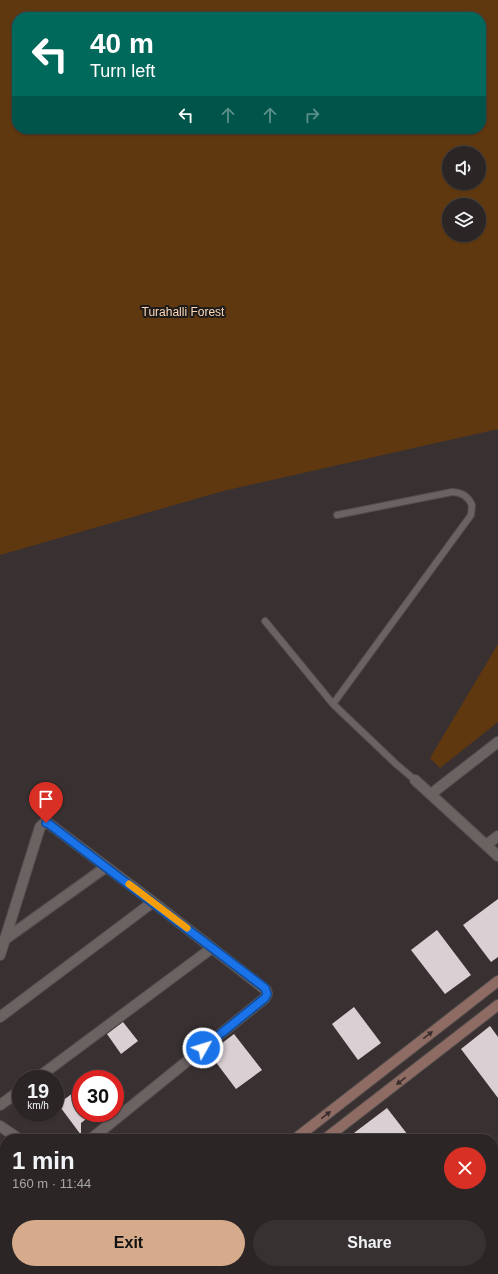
<!DOCTYPE html>
<meta charset="utf-8">
<style>
body{margin:0;font-family:Arial,sans-serif;background:#373132;color:#f1f3f6;height:100vh;display:flex;flex-direction:column;font-size:15px;white-space:nowrap}
*{box-sizing:border-box;margin:0}
p{font-size:13px;color:#a6a5a7}
.icon{flex:none;width:22px;height:22px;fill:none;stroke:currentColor;stroke-width:2;stroke-linecap:round;stroke-linejoin:round}
.map{position:relative;flex:1;overflow:hidden}
.drawer{position:absolute;left:0px;top:1134px;width:498px;height:140px;display:flex;flex-direction:column;background:#2b2525;border-radius:16px 16px 0 0;box-shadow:0 1px 3px #0004,0 0 0 1px #474242}
.drawer>*{flex:none}
.hud{position:absolute;left:12px;top:12px;width:474px;height:122px;border-radius:16px;box-shadow:0 1px 3px #0004,0 0 0 1px #474242;background:#00695c;color:#fff;overflow:hidden}
.controls{position:absolute;left:442px;top:146px;display:grid;gap:8px}
.controls a{display:grid;place-items:center;width:44px;height:44px;border-radius:50%;background:#2b2525;box-shadow:0 1px 3px #0004,0 0 0 1px #474242;font-size:20px}
.speed{position:absolute;left:12px;top:1070px;display:flex;gap:8px;font-size:20px;font-weight:700;text-align:center}
.speed>*{display:grid;place-content:center;width:52px;height:52px;border-radius:50%;background:#2b2525;box-shadow:0 1px 3px #0004,0 0 0 1px #474242;line-height:1}
.speed small{font-size:10px;font-weight:400}
.speed .limit{border:6px solid #d22;background:#fff;color:#111}
.pin{position:absolute;display:grid;place-items:center;width:34px;height:34px;color:#fff;margin:-41px -17px;border-radius:50% 50% 50% 0;rotate:-45deg;box-shadow:0 0 4px #0007}
.pin .icon{rotate:45deg}
.me{position:absolute;width:44px;margin:-22px;rotate:51deg;stroke-linejoin:round;filter:drop-shadow(0 0 3px #0008)}
.turn{display:flex;align-items:center;gap:14px;height:84px;padding:0 12px;font-size:18px}
.turn .icon{width:52px;height:52px;stroke-width:2.5}
.turn b{display:block;font-size:28px;line-height:34px}
.lanes{display:flex;align-items:center;height:38px;padding:0 12px;background:#0003;justify-content:center;gap:20px;direction:ltr}
.lanes .off{opacity:.35}
.round{display:grid;place-items:center;flex:none;width:42px;height:42px;border-radius:21px;background:#373132}
.overview{display:flex;align-items:center;justify-content:space-between;height:68px;padding:0 12px}
h1{font-size:24px;font-weight:700;line-height:30px}
.primary-button{display:flex;gap:8px;margin-top:auto;padding:8px 12px}
.primary-button a{flex:1;height:46px;border-radius:24px;background:#d6ab8b;color:#111;font-size:16px;font-weight:700;line-height:46px;text-align:center}
.primary-button a+a{background:#373132;color:#f1f3f6}
.map>svg:first-child{display:block}
.green{fill:#603810;fill-rule:evenodd}
.building{fill:#dad0d3}
.lines{fill:none;stroke-linecap:round;stroke-linejoin:round}
.lane-casing{stroke:#534d4d;stroke-width:8}
.street-casing{stroke:#534d4d;stroke-width:12}
.secondary-casing{stroke:#534d4d;stroke-width:12}
.lane{stroke:#6b6262;stroke-width:6}
.street{stroke:#6b6262;stroke-width:10}
.secondary{stroke:#8e6c63;stroke-width:10}
.oneway{fill:#392e2c}
.route-casing{stroke:#114b97;stroke-width:10}
.route{stroke:#1a73e8;stroke-width:7}
.slow{stroke:#f59e0b;stroke-width:7}
.labels{text-anchor:middle;dominant-baseline:central;stroke-width:4;stroke-linejoin:round;paint-order:stroke}
.park-label{font-size:12px;fill:#fdd7b8;stroke:#1d1a1a}
</style>
<div class="map">
<svg width="498" height="1274" viewBox="0 0 498 1274">
<rect width="100%" height="100%" fill="#393131"/>
<!-- green -->
<path class="green" d="M 0,0 L 498,0 L 498,429 L 223,491 L 0,555 ZM 17,17 L 481,17 L 481,129 L 17,129 ZM 449,153 L 479,153 L 479,183 L 449,183 ZM 449,205 L 479,205 L 479,235 L 449,235 Z
M 498,644 L 498,722 L 440,768 L 430,758 Z
M 0,1188 L 5,1191 L 5,1269 L 60,1269 L 57,1274 L 0,1274 Z"/>
<!-- building -->
<path class="building" d="M 498,899 L 498,957 L 491,962 L 463,925 Z
M 437,930 L 471,975 L 445,994 L 411,950 Z
M 354,1007 L 381,1043 L 358,1060 L 332,1024 Z
M 123,1022 L 138,1041 L 121,1054 L 107,1034 Z
M 490,1026 L 498,1037 L 498,1098 L 461,1049 Z
M 234,1034 L 262,1070 L 236,1089 L 209,1053 Z
M 73,1093 L 81,1103 L 81,1113 L 94,1113 L 81,1123 L 81,1135 L 58,1104 Z
M 387,1108 L 411,1139 L 346,1139 Z"/>
<g class="lines">
<defs>
<path id="lane" d="M 265,621 L 333,704 L 396,764 L 415,780
M 333,704 L 471,515 L 472,505 C 468,496 462,492 452,492 L 337,515"/>
<path id="street" d="M 415,780 L 498,856
M 431,794 L 498,742
M 486,845 L 498,836
M 4,940 L 106,867
M 0,955 L 40,827 L 43,824 L 48,823 L 153,902 L 266,990 L 267,994 L 265,998 L 91,1139
M 0,1017 L 153,902
M 36,1079 L 212,948
M 0,1105 L 21,1090
M 0,1126 L 19,1139
M 493,1179 L 498,1175
M 493,1243 L 498,1249
M 276,1269 L 280,1274
M 415,1269 L 419,1274
M 369,1274 L 375,1269"/>
<path id="secondary" d="M 295,1139 L 498,981
M 325,1139 L 498,1005
M 141,1274 L 144,1269
M 163,1274 L 167,1269"/>
</defs>
<!-- lane casing -->
<use href="#lane" class="lane-casing"/>
<!-- street casing -->
<use href="#street" class="street-casing"/>
<!-- secondary casing -->
<use href="#secondary" class="secondary-casing"/>
<!-- lane -->
<use href="#lane" class="lane"/>
<!-- street -->
<use href="#street" class="street"/>
<!-- secondary -->
<use href="#secondary" class="secondary"/>
</g>
<!-- one-way arrows -->
<defs><path id="oneway-solid" d="M-6-.8H1V-3.2L6.5 0L1 3.2V.8H-6Z"/></defs>
<g class="oneway">
<use href="#oneway-solid" transform="translate(428 1035) rotate(-38)"/>
<use href="#oneway-solid" transform="translate(401 1081) rotate(142)"/>
<use href="#oneway-solid" transform="translate(326 1115) rotate(-38)"/>
</g>
<g class="lines">
<defs>
<path id="route" d="M 46,823 L 49,824 L 265,988 L 267,994 L 265,998 L 203,1048"/>
</defs>
<!-- route casing -->
<use href="#route" class="route-casing"/>
<!-- route -->
<use href="#route" class="route"/>
<!-- slow -->
<path class="slow" d="M 129,884 L 187,928"/>
</g>
<g class="labels">
<!-- park labels -->
<g class="park-label">
<text x="183" y="312">Turahalli Forest</text>
</g>
</g>
</svg>
<div class="controls">
<a><svg class="icon" aria-label="sound" viewBox="0 0 24 24"><path d="M4 9h4l5-4v14l-5-4H4zM17 9q2 3 0 6"/></svg></a>
<a><svg class="icon" aria-label="layers" viewBox="0 0 24 24"><path d="M12 4l9 5-9 5-9-5zM3 14l9 5 9-5"/></svg></a>
</div>
<div class="speed"><div>19<small>km/h</small></div><div class="limit">30</div></div>
<div class="pin" style="left:46px;top:823px;background:#d93025"><svg class="icon" aria-label="arrive" viewBox="0 0 24 24"><path d="M6 21V4h12l-3 4 3 4H6"/></svg></div>
<svg class="me" style="left:203px;top:1048px" viewBox="-20 -20 40 40"><circle r="17" fill="#1a73e8" stroke="#fff" stroke-width="3"/><path d="M0-11L8 9 0 5-8 9z" fill="#fff"/></svg>
<div class="hud">
<div class="turn"><svg class="icon" aria-label="left" viewBox="0 0 24 24"><path d="M17 20v-9H6M10 6l-5 5 5 5"/></svg><div><b>40 m</b>Turn left</div></div>
<div class="lanes"><svg class="icon" aria-label="left" viewBox="0 0 24 24"><path d="M17 20v-9H6M10 6l-5 5 5 5"/></svg><svg class="icon off" aria-label="ahead" viewBox="0 0 24 24"><path d="M12 20V5M6 11l6-6 6 6"/></svg><svg class="icon off" aria-label="ahead" viewBox="0 0 24 24"><path d="M12 20V5M6 11l6-6 6 6"/></svg><svg class="icon off" aria-label="right" viewBox="0 0 24 24"><path d="M7 20v-9h11M14 6l5 5-5 5"/></svg></div>
</div>
<section class="drawer">
<div class="overview"><div><h1>1 min</h1><p>160 m · 11:44</p></div><a class="round" style="background:#d93025;color:#fff"><svg class="icon" aria-label="close" viewBox="0 0 24 24"><path d="M6 6l12 12M18 6L6 18"/></svg></a></div>
<div class="primary-button"><a>Exit</a><a>Share</a></div>
</section>
</div>
